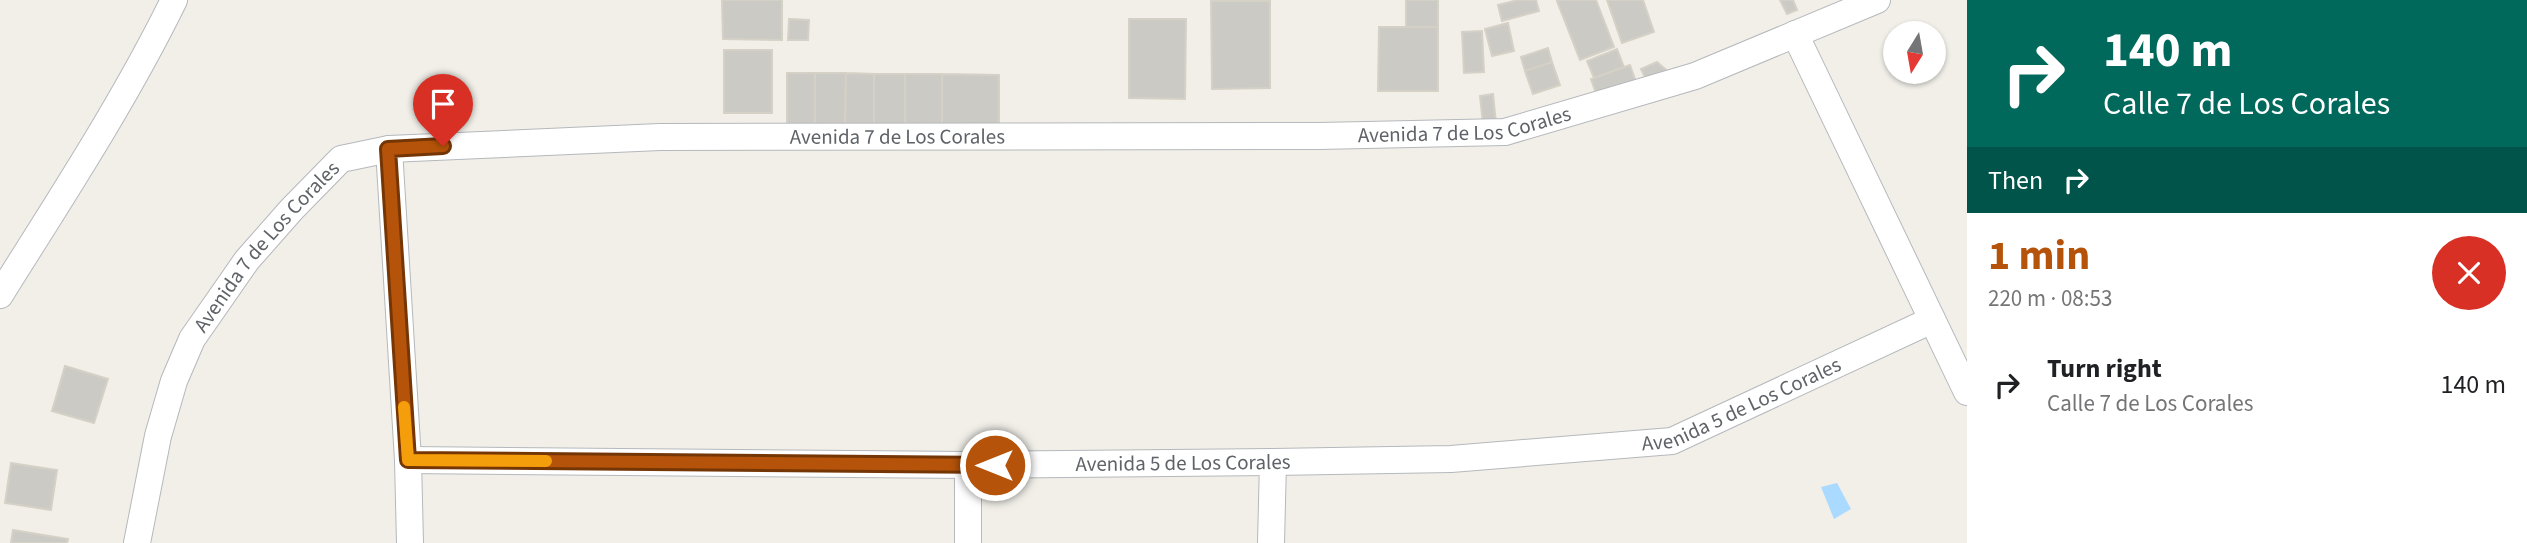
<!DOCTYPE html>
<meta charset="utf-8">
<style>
body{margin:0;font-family:"Source Sans 3",sans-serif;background:#f6f6f6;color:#202124;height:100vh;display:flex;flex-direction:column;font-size:26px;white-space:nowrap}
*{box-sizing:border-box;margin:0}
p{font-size:23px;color:#757577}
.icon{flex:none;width:38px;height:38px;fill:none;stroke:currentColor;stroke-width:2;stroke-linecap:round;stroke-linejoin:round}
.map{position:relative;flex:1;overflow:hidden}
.details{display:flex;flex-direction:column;background:#fff;width:560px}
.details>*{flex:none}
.hud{background:#00695c;color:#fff;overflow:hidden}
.needle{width:46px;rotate:191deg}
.buttons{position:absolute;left:1883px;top:21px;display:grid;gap:14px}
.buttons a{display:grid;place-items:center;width:63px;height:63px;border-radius:50%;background:#fff;box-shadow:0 2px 5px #0004;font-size:35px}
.pin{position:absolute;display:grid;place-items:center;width:60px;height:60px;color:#fff;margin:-72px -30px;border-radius:50% 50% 50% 0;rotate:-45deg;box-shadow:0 0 7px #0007}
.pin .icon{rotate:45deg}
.me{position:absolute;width:77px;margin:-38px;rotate:270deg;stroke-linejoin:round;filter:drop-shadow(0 0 5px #0008)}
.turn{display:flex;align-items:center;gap:24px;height:147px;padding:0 21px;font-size:32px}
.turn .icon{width:91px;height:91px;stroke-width:2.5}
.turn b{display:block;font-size:49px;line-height:60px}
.then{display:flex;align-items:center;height:66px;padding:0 21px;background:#0003;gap:14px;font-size:26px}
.round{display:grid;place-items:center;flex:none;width:74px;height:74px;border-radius:37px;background:#f6f6f6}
.head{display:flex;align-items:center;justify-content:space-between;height:119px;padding:0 21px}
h1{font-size:42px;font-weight:700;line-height:52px;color:#b45309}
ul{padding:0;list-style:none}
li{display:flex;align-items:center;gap:21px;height:105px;padding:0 21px}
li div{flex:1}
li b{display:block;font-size:26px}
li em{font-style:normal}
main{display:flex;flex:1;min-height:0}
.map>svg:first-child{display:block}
.water{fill:#aadaff}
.building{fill:#cccac5;stroke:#d6d1c6;stroke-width:2}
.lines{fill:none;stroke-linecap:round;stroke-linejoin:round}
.street-casing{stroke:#b5b8bc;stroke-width:28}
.street{stroke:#fff;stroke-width:26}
.route-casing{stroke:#753606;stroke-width:18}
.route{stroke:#b45309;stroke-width:12}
.slow{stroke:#f59e0b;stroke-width:12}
.labels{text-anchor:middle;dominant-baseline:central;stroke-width:5;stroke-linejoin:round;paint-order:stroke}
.street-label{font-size:21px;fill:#5f6368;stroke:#fff}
</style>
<main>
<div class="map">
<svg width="1967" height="543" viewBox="0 0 1967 543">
<rect width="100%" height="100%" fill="#f1efe8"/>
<!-- water -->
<path class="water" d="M 1837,483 L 1851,509 L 1834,519 L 1821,487 Z"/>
<!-- building -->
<path class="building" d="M 722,0 L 782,0 L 782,40 L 723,39 Z
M 1406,0 L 1438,0 L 1438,27 L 1406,27 Z
M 1518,0 L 1536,0 L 1539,11 L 1502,21 L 1498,5 Z
M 1560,0 L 1596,0 L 1614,47 L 1580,60 L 1557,1 Z
M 1607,0 L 1643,0 L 1654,32 L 1622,43 Z
M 1780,0 L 1793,0 L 1797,10 L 1787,14 Z
M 1211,1 L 1270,1 L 1270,88 L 1212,89 Z
M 789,19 L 809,20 L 808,40 L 788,40 Z
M 1129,19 L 1186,19 L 1185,99 L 1129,98 Z
M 1508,23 L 1514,51 L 1492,56 L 1485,29 Z
M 1379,27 L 1438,27 L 1438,91 L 1378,91 Z
M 1482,31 L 1484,72 L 1464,73 L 1462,32 Z
M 1548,48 L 1552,62 L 1525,71 L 1521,57 Z
M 1617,49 L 1624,67 L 1594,78 L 1587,61 Z
M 724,50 L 772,50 L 772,113 L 724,113 Z
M 1552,62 L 1560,85 L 1533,94 L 1525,71 Z
M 1657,62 L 1671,74 L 1648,84 L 1641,69 Z
M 1630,65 L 1637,85 L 1598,99 L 1591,79 Z
M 787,73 L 815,73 L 815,124 L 787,124 Z
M 815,73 L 846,73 L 845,125 L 815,124 Z
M 846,73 L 874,74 L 874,125 L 845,125 Z
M 874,74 L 905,74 L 905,125 L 874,125 Z
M 905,74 L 942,74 L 942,126 L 905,125 Z
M 942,74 L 999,75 L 999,126 L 942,126 Z
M 1493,94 L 1496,123 L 1483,124 L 1480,96 Z
M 65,366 L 108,379 L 94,423 L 52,411 Z
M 11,463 L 57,470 L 51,510 L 5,503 Z
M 13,530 L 68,539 L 67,543 L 11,543 Z"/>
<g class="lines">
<defs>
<g id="street">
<path d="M 1795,34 L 1967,392"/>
<path d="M 389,149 L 408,460 L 410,543"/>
<path d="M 0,295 C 60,199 124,102 174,0"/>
<path id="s1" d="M 408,460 L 968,465 L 1273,462 L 1451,459 L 1672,441 L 1932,320"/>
<path d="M 968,465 L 968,543"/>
<path id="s2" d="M 137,543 L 158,436 L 174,381 L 192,339 L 247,260 L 292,209 L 341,159 L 389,149 L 660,137 L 1319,136 L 1505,132 L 1695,76 L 1877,0"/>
<path d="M 1271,543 L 1273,462"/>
</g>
</defs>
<!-- street casing -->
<use href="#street" class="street-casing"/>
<!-- street -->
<use href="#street" class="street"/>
</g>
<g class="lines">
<defs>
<path id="route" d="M 443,146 L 388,149 L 408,460 L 995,465"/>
</defs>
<!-- route casing -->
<use href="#route" class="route-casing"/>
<!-- route -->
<use href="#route" class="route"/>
<!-- slow -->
<path class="slow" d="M 404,407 L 408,460 L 546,461"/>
</g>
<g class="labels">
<!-- street labels -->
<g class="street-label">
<text stroke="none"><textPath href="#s2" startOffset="1572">Avenida 7 de Los Corales</textPath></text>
<text stroke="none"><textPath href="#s2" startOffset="1004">Avenida 7 de Los Corales</textPath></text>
<text stroke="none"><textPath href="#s2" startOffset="331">Avenida 7 de Los Corales</textPath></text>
<text stroke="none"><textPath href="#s1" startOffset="1342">Avenida 5 de Los Corales</textPath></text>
<text stroke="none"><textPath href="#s1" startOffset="775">Avenida 5 de Los Corales</textPath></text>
</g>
</g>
</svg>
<div class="buttons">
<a><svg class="needle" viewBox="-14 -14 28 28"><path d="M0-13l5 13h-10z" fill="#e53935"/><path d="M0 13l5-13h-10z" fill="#757577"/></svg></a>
</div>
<div class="pin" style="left:443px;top:146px;background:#d93025"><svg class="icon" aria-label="arrive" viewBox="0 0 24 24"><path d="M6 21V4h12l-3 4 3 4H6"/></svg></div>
<svg class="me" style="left:995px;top:465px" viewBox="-20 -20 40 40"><circle r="17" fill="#b45309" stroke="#fff" stroke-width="3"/><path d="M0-11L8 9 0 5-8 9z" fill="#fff"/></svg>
</div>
<section class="details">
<div class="hud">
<div class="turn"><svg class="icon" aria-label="right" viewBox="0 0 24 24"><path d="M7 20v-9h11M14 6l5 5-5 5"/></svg><div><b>140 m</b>Calle 7 de Los Corales</div></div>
<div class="then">Then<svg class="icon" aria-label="right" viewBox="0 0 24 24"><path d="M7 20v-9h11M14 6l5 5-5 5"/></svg></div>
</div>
<div class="head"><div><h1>1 min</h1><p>220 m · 08:53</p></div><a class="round" style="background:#d93025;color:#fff"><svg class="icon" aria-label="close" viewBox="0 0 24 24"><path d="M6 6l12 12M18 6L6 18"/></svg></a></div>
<ul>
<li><svg class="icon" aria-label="right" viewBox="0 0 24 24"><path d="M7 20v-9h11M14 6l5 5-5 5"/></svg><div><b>Turn right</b><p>Calle 7 de Los Corales</p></div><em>140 m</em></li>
</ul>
</section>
</main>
